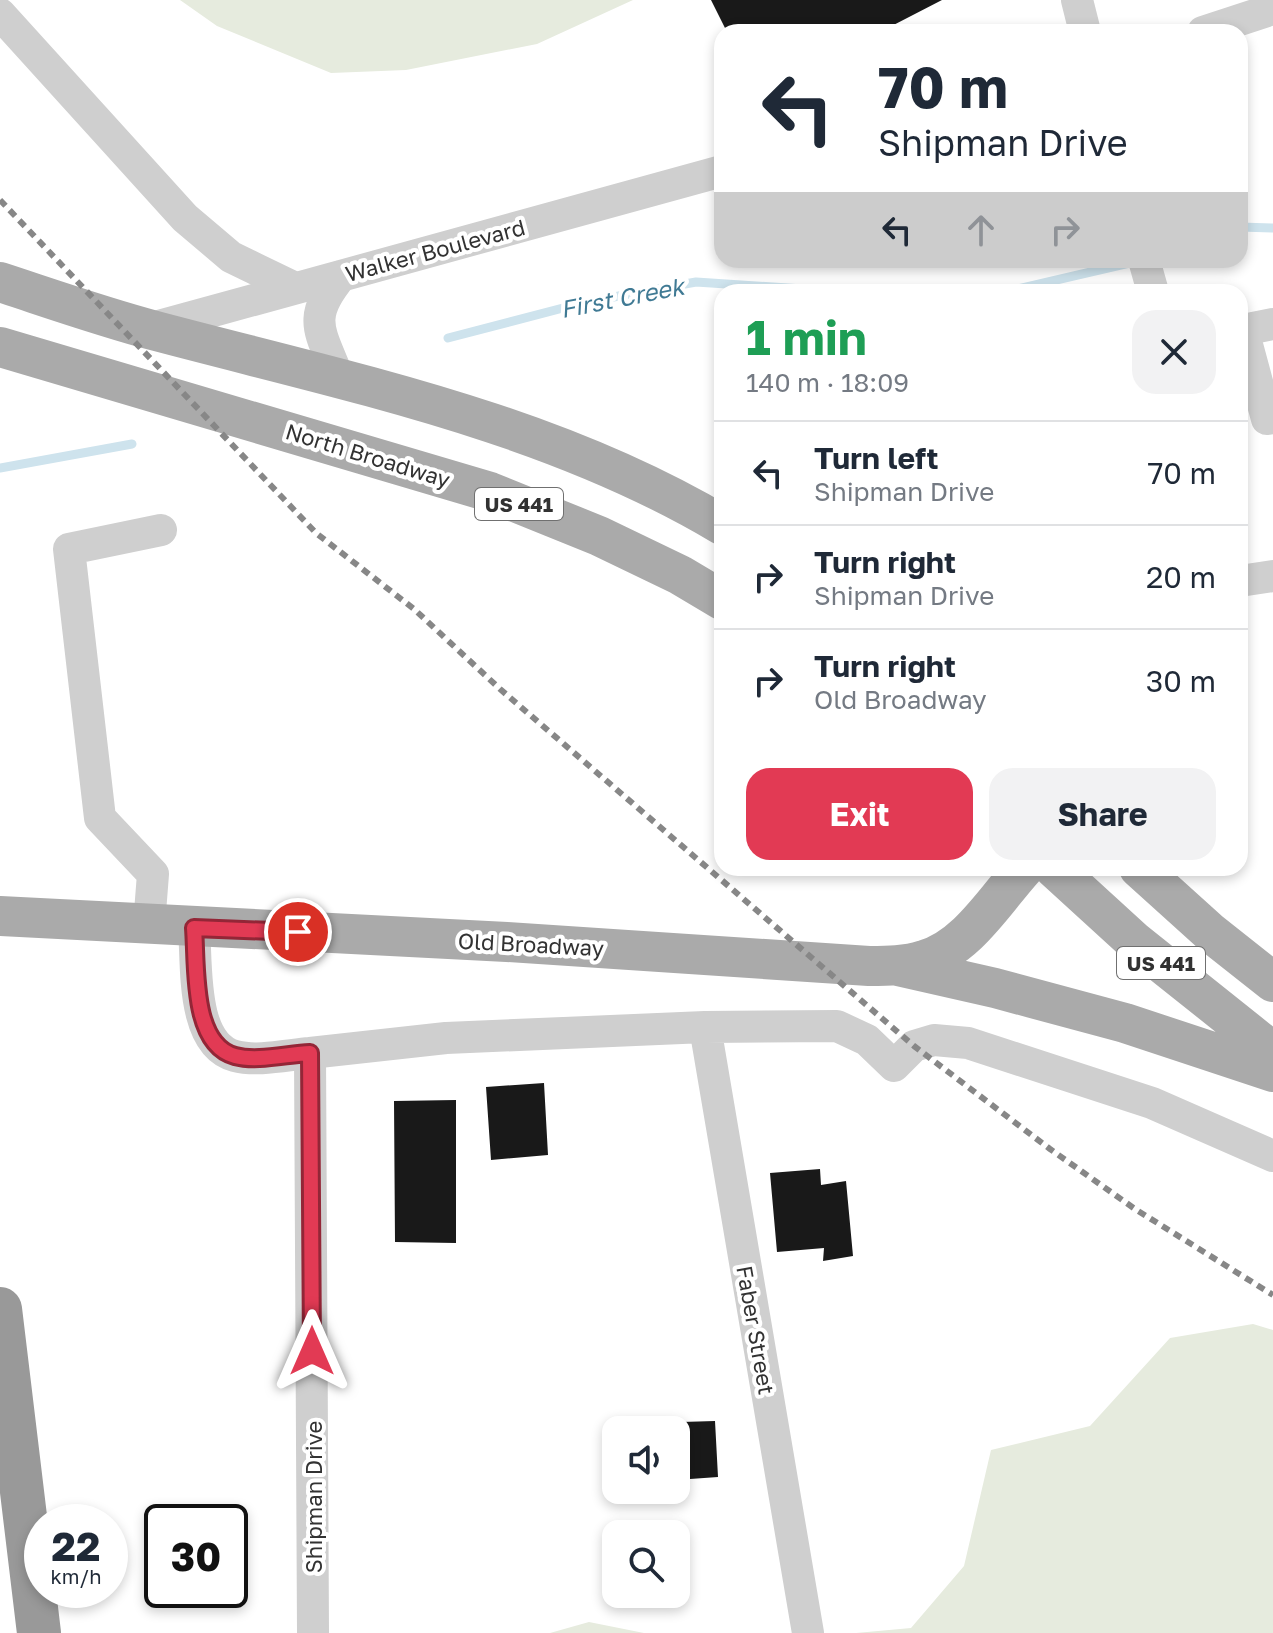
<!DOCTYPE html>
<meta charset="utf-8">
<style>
body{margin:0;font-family:"Golos Text",sans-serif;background:#f2f2f3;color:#1f2937;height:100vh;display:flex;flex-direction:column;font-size:30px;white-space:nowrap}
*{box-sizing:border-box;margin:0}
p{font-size:26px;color:#747a83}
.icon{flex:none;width:44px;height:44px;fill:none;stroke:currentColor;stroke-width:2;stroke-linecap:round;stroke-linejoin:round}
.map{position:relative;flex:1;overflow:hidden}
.drawer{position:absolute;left:714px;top:284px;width:534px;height:592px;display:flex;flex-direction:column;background:#fff;border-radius:24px;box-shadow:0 4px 12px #0003}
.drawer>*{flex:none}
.banner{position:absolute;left:714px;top:24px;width:534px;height:244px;border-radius:24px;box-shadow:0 4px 12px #0003;background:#fff;color:#1f2937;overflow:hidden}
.fabs{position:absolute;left:602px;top:1416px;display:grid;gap:16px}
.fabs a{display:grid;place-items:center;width:88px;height:88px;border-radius:16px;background:#fff;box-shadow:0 4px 12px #0003;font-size:40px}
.speed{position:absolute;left:24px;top:1504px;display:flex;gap:16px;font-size:40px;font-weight:700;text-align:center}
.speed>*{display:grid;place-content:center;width:104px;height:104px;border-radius:50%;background:#fff;box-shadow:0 4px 12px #0003;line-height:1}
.speed small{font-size:20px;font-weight:400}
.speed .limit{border:4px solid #111;border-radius:12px;background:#fff;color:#111}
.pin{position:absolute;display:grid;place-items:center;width:68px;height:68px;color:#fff;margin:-34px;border:4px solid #fff;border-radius:50%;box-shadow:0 2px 8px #0007}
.me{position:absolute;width:88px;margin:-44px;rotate:0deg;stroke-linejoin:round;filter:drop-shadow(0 0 6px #0008)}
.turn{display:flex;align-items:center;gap:28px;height:168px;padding:0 32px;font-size:36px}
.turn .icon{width:104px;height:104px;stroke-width:2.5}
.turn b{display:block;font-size:56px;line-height:68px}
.lanes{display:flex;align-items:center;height:76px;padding:0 32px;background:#0003;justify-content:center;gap:40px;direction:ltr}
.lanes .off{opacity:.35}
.round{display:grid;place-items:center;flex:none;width:84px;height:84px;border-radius:24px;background:#f2f2f3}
.headline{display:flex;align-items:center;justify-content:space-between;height:136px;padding:0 32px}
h1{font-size:48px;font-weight:700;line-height:60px;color:#1e9e55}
.primary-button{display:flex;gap:16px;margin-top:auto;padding:16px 32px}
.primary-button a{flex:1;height:92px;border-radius:24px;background:#e23a54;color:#fff;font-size:32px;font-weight:700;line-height:92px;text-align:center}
.primary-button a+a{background:#f2f2f3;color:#1f2937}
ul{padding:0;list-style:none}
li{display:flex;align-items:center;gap:24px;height:104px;padding:0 32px;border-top:2px solid #e0e1e3}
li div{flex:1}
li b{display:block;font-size:30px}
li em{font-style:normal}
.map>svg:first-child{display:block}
.green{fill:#e6ebde}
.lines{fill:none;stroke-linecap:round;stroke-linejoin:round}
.stream{stroke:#cee3ed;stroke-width:9}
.building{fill:#191919}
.minor{stroke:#cfcfcf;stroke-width:32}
.major{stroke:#aaa;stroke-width:40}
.highway{stroke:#999;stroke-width:44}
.rail{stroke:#878787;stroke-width:6;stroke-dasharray:8 6;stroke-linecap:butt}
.route-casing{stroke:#932637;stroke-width:20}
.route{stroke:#e23a54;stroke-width:14}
.labels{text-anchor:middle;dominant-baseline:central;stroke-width:8;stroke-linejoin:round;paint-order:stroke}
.shield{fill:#fff;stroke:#707070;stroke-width:2}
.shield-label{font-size:20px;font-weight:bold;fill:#323232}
.street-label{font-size:22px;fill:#323232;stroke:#fff}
.water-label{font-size:24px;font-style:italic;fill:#407a94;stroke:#fff}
</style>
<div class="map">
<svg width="1273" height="1633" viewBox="0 0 1273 1633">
<rect width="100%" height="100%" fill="#fff"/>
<!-- green -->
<path class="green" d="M 180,0 L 633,0 L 537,44 L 406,70 L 331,73 L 217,26 Z
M 1253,1324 L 1273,1330 L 1273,1633 L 856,1633 L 911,1628 L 964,1566 L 991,1450 L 1090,1426 L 1170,1338 Z
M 589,1622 L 644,1633 L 550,1633 Z"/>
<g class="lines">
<!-- stream -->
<path class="stream" d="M 1240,227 L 1273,228
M 1005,292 L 1138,261
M 448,338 L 586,302 L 696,282 L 848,292
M 0,468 L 132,444"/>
</g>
<!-- building -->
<path class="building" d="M 711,0 L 942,0 L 880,32 L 727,32 Z
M 544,1083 L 548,1155 L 491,1160 L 486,1087 Z
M 456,1100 L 456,1243 L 395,1242 L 394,1101 Z
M 820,1169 L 821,1185 L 846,1181 L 853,1256 L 823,1261 L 824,1248 L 777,1252 L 770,1173 Z
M 715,1421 L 718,1477 L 676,1480 L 676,1430 L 648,1430 L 648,1423 Z"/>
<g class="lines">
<!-- minor -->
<path class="minor" d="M 1077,0 L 1085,32
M 0,14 L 185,218 L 231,257 L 295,288
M 1203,32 L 1273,9
M 1144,260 L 1153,292
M 1273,324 L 1243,330 L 1267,419 L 1273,418
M 148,329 L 722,171
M 338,377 C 320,330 306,319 341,276
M 1240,581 L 1273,576
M 149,925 L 153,874 L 100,818 L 69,549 L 161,530
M 194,928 C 197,966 191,1044 235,1056 C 257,1062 287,1055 310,1053 L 313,1633
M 705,1027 L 808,1633
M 310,1053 L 446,1038 L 705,1027 L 837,1026 L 867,1040 L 894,1066 L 914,1046 L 934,1040 L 968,1043 L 1152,1103 L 1273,1156"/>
<!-- major -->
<path class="major" d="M 0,282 C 52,299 103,317 156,331 C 348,382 549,422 722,525
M 0,347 L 490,492 L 599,536 L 680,575 L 722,600
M 1054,868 L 1135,942 L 1273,1052
M 1139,868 L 1211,933 L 1273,982
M 0,916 L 507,942 L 869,966 C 887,966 906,966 924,960 C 967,948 995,900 1024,868
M 898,966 L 995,988 L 1125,1023 L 1273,1072"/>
<!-- highway -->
<path class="highway" d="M 0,1309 L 39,1633"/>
<!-- rail -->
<path class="rail" d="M 0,200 L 316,533 L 414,609 L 500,689 L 914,1046 L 1050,1149 L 1135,1209 L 1273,1295"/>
</g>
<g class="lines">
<defs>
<path id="route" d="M 298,932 L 194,928 C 197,966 191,1044 235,1056 C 257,1062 287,1054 310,1053 L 312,1351"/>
</defs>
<!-- route casing -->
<use href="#route" class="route-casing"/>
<!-- route -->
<use href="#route" class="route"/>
</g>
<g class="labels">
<!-- shield labels -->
<g class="shield">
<rect x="475" y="488" width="88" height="32" rx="6"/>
<rect x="1117" y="947" width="88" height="32" rx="6"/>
</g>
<g class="shield-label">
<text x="519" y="504">US 441</text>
<text x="1161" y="963">US 441</text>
</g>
<!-- street labels -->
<g class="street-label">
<text transform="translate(435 250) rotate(-15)">Walker Boulevard</text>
<text transform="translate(368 455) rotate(17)">North Broadway</text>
<text transform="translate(531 944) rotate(3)">Old Broadway</text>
<text transform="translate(756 1330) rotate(80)">Faber Street</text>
<text transform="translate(313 1497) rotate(-90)">Shipman Drive</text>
</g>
<!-- water labels -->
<g class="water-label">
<text transform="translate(622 297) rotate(-11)">First Creek</text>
</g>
</g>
</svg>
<div class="fabs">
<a><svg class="icon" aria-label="sound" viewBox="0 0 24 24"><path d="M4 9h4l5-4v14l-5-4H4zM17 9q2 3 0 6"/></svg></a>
<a><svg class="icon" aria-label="search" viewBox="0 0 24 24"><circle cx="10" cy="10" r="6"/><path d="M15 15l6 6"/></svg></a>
</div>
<div class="speed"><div>22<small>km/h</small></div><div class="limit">30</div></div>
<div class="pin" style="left:298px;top:932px;background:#d93025"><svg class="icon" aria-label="arrive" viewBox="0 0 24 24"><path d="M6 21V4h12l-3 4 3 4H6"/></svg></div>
<svg class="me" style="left:312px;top:1351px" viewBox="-20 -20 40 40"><path d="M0-17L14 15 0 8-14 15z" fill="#e23a54" stroke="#fff" stroke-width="4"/></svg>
<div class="banner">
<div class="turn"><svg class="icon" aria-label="left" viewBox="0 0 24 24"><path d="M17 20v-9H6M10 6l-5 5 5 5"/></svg><div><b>70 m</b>Shipman Drive</div></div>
<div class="lanes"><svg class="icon" aria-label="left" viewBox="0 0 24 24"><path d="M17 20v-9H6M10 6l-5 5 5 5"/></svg><svg class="icon off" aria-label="ahead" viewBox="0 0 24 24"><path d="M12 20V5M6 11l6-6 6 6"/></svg><svg class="icon off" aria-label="right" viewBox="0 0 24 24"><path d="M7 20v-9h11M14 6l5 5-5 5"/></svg></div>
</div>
<section class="drawer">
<div class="headline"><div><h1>1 min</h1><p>140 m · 18:09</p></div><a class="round"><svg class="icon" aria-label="close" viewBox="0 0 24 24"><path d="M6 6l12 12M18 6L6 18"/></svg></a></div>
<ul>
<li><svg class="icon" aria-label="left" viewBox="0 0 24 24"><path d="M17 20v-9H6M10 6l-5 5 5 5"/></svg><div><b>Turn left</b><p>Shipman Drive</p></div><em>70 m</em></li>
<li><svg class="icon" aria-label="right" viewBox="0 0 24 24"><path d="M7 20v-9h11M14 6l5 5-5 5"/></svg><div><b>Turn right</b><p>Shipman Drive</p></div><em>20 m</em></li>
<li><svg class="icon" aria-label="right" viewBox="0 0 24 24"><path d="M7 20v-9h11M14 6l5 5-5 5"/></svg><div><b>Turn right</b><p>Old Broadway</p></div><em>30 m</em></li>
</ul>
<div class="primary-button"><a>Exit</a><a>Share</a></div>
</section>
</div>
